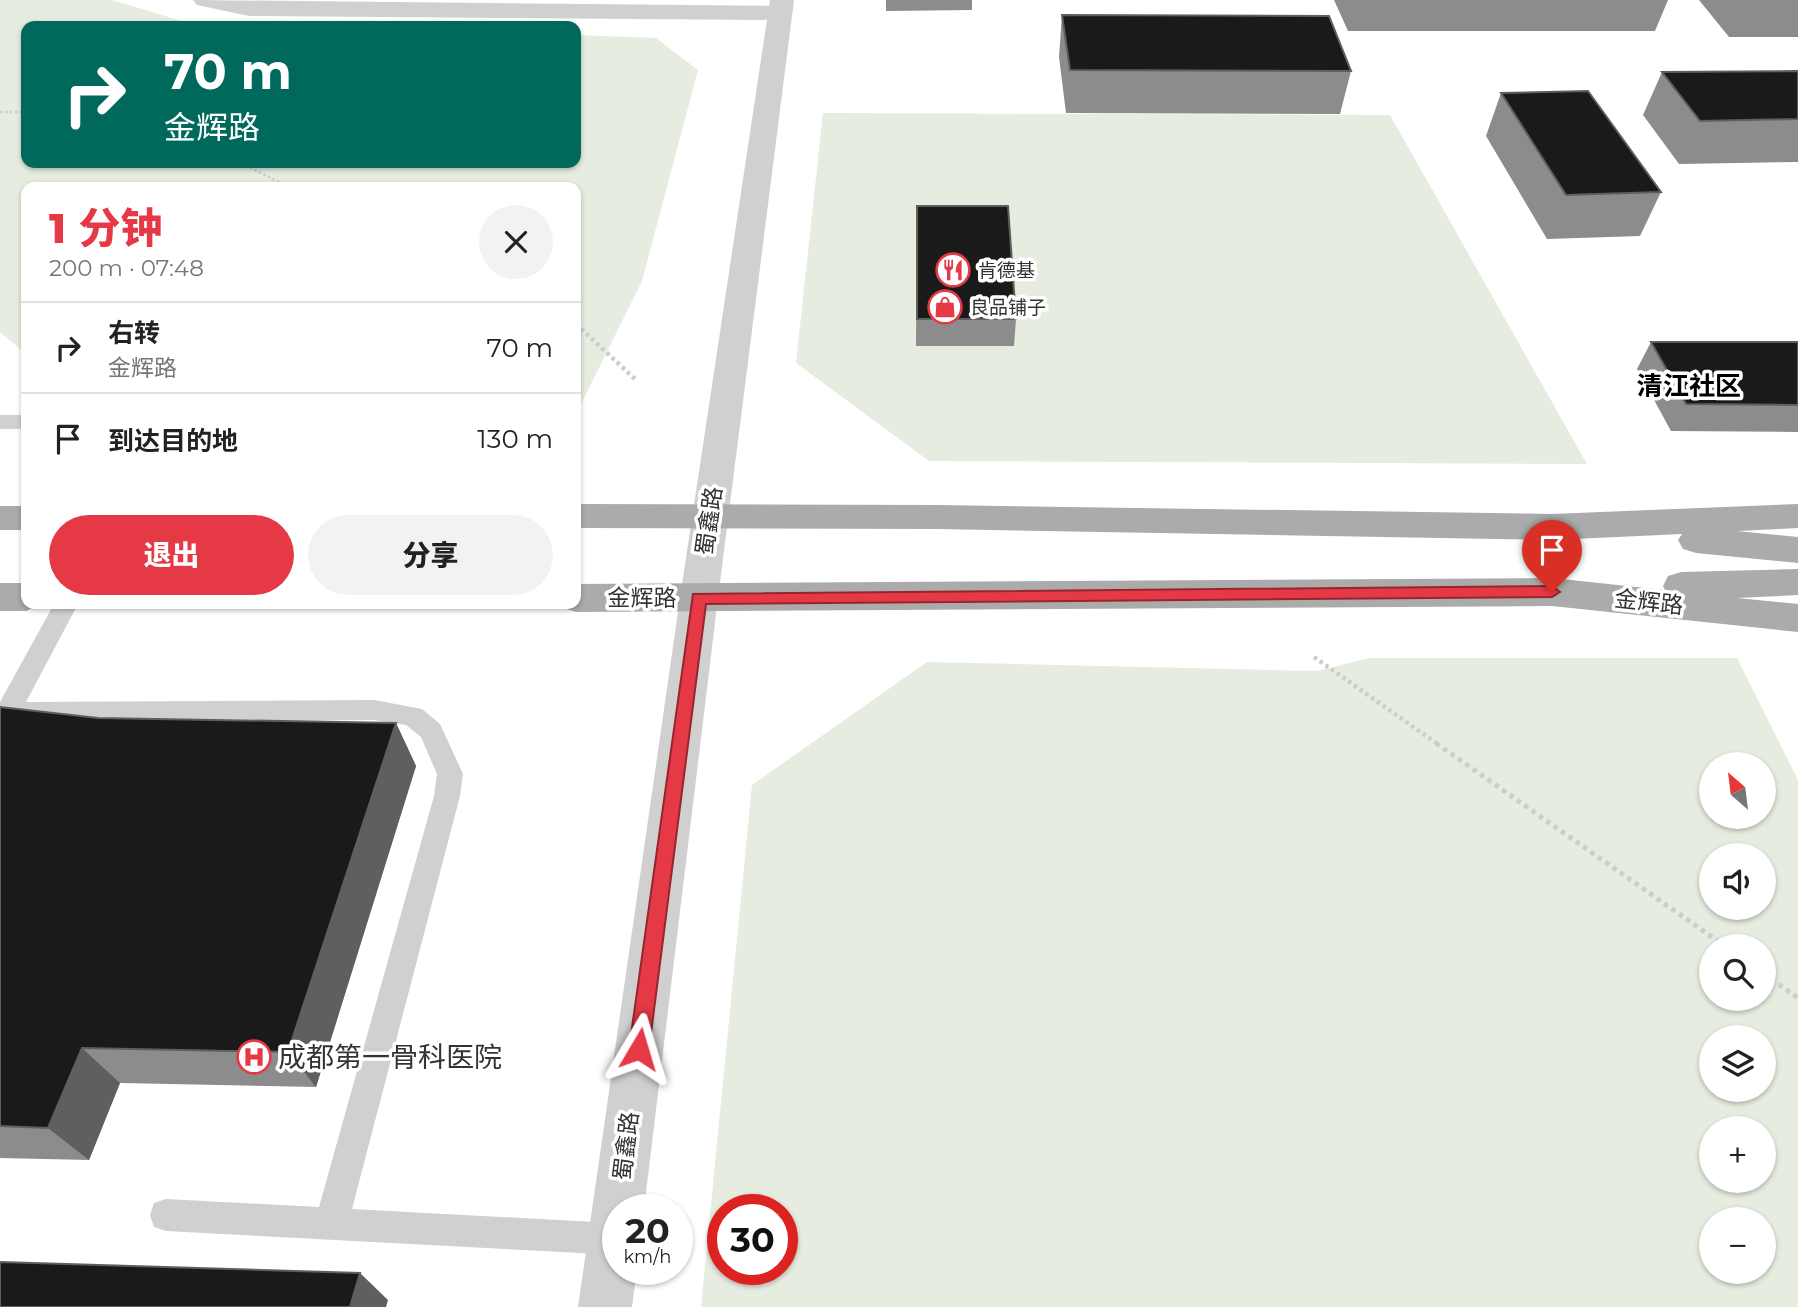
<!DOCTYPE html>
<html lang="zh">
<meta charset="utf-8">
<style>
body{margin:0;font-family:Montserrat,"Noto Sans SC",sans-serif;background:#f2f2f2;color:#222;height:100vh;display:flex;flex-direction:column;font-size:26px;white-space:nowrap}
*{box-sizing:border-box;margin:0}
p{font-size:23px;color:#767676}
.icon{flex:none;width:38px;height:38px;fill:none;stroke:currentColor;stroke-width:2;stroke-linecap:round;stroke-linejoin:round}
.map{position:relative;flex:1;overflow:hidden}
.sheet{position:absolute;left:21px;top:182px;width:560px;height:427px;display:flex;flex-direction:column;background:#fff;border-radius:14px;box-shadow:0 2px 5px #0004}
.sheet>*{flex:none}
.hud{position:absolute;left:21px;top:21px;width:560px;height:147px;border-radius:14px;box-shadow:0 2px 5px #0004;background:#00695c;color:#fff;overflow:hidden}
.needle{width:46px;rotate:332deg}
.tools{position:absolute;left:1699px;top:752px;display:grid;gap:14px}
.tools a{display:grid;place-items:center;width:77px;height:77px;border-radius:50%;background:#fff;box-shadow:0 2px 5px #0004;font-size:35px}
.speed{position:absolute;left:602px;top:1194px;display:flex;gap:14px;font-size:35px;font-weight:700;text-align:center}
.speed>*{display:grid;place-content:center;width:91px;height:91px;border-radius:50%;background:#fff;box-shadow:0 2px 5px #0004;line-height:1}
.speed small{font-size:18px;font-weight:400}
.speed .limit{border:10px solid #d22;background:#fff;color:#111}
.pin{position:absolute;display:grid;place-items:center;width:60px;height:60px;color:#fff;margin:-72px -30px;border-radius:50% 50% 50% 0;rotate:-45deg;box-shadow:0 0 7px #0007}
.pin .icon{rotate:45deg}
.me{position:absolute;width:77px;margin:-38px;rotate:7deg;stroke-linejoin:round;filter:drop-shadow(0 0 5px #0008)}
.turn{display:flex;align-items:center;gap:24px;height:147px;padding:0 28px;font-size:32px}
.turn .icon{width:91px;height:91px;stroke-width:2.5}
.turn b{display:block;font-size:49px;line-height:60px}
.round{display:grid;place-items:center;flex:none;width:74px;height:74px;border-radius:37px;background:#f2f2f2}
.head{display:flex;align-items:center;justify-content:space-between;height:119px;padding:0 28px}
h1{font-size:42px;font-weight:800;line-height:52px;color:#e63946}
.cta{display:flex;gap:14px;margin-top:auto;padding:14px 28px}
.cta a{flex:1;height:80px;border-radius:42px;background:#e63946;color:#fff;font-size:28px;font-weight:800;line-height:80px;text-align:center}
.cta a+a{background:#f2f2f2;color:#222}
ul{padding:0;list-style:none}
li{display:flex;align-items:center;gap:21px;height:91px;padding:0 28px;border-top:2px solid #e0e0e0}
li div{flex:1}
li b{display:block;font-size:26px}
li em{font-style:normal}
.map>svg:first-child{display:block}
.green{fill:#e6ecdf;fill-rule:evenodd}
.lines{fill:none;stroke-linecap:round;stroke-linejoin:round}
.path-far2{stroke:#cdcdcd;stroke-width:2.5;stroke-dasharray:2.5 2.5;stroke-linecap:butt}
.path-far1{stroke:#cdcdcd;stroke-width:4.5;stroke-dasharray:3.5 3.5;stroke-linecap:butt}
.path{stroke:#cdcdcd;stroke-width:5;stroke-dasharray:4.5 4.5;stroke-linecap:butt}
.service{fill:#d0d0d0;fill-rule:evenodd}
.minor{fill:#d0d0d0;fill-rule:evenodd}
.tertiary{fill:#d0d0d0;fill-rule:evenodd}
.primary{fill:#ababab;fill-rule:evenodd}
.wall{fill:#8c8c8c}
.shaded-wall{fill:#5f5f5f}
.building{fill:#1a1a1a;stroke:#5f5f5f;stroke-width:2}
.route{fill:#e63946;stroke:#96252e;stroke-width:2}
.labels{text-anchor:middle;dominant-baseline:central;stroke-width:7;stroke-linejoin:round;paint-order:stroke}
.far-poi-label{font-size:19px;fill:#333;stroke:#fff;text-anchor:start}
.street-label{font-size:23px;fill:#333;stroke:#fff}
.quarter-label{font-size:26px;font-weight:bold;fill:#000;stroke:#fff}
.near-poi-label{font-size:28px;fill:#333;stroke:#fff;text-anchor:start}
</style>
<div class="map">
<svg width="1798" height="1307" viewBox="0 0 1798 1307">
<rect width="100%" height="100%" fill="#fff"/>
<!-- green -->
<path class="green" d="M 0,0 L 112,0 L 182,21 L 329,26 L 26,26 L 26,163 L 576,163 L 576,35 L 656,38 L 698,70 L 642,281 L 581,404 L 576,407 L 576,187 L 26,187 L 26,354 L 0,332 Z
M 823,113 L 1390,115 L 1587,464 L 929,461 L 796,363 Z
M 1369,658 L 1737,658 L 1798,780 L 1798,1307 L 701,1307 L 752,785 L 927,662 L 1317,671 ZM 1712,765 L 1764,765 L 1764,817 L 1712,817 ZM 1712,856 L 1764,856 L 1764,908 L 1712,908 ZM 1712,947 L 1764,947 L 1764,999 L 1712,999 ZM 1712,1038 L 1764,1038 L 1764,1090 L 1712,1090 ZM 1712,1129 L 1764,1129 L 1764,1181 L 1712,1181 ZM 723,1209 L 782,1209 L 782,1269 L 723,1269 ZM 1712,1220 L 1764,1220 L 1764,1272 L 1712,1272 Z"/>
<g class="lines">
<!-- path-far2 -->
<path class="path-far2" d="M 0,112 L 26,112
M 241,163 L 289,187"/>
<!-- path-far1 -->
<path class="path-far1" d="M 576,324 L 636,380
M 1314,657 L 1439,745"/>
<!-- path -->
<path class="path" d="M 1436,743 L 1726,947
M 1764,974 L 1798,998"/>
<!-- service -->
<path class="service" d="M 0,415 L 26,415 L 26,429 L 0,429 Z
M 54,604 L 78,604 L 26,702 L 374,700 L 422,709 L 440,724 L 463,774 L 460,796 L 352,1209 L 614,1223 L 618,1225 L 618,1255 L 166,1231 L 154,1227 L 150,1215 L 154,1203 L 166,1199 L 319,1207 L 434,796 L 437,774 L 421,737 L 406,725 L 374,720 L 0,722 L 0,702 Z"/>
<!-- minor -->
<path class="minor" d="M 193,0 L 780,6 L 788,8 L 792,13 L 788,18 L 780,20 L 249,16 L 197,5 Z
M 699,584 L 712,588 L 718,598 L 644,1209 L 618,1209 L 618,1269 L 637,1269 L 632,1307 L 578,1307 L 680,598 L 686,588 Z"/>
<!-- tertiary -->
<path class="tertiary" d="M 770,0 L 794,0 L 718,598 L 712,608 L 699,612 L 686,608 L 680,598 Z"/>
<!-- primary -->
<path class="primary" d="M 576,504 L 937,505 L 1552,514 L 1798,504 L 1798,528 L 1737,531 L 1798,537 L 1798,563 L 1696,553 L 1683,549 L 1678,540 L 1682,534 L 1552,540 L 937,529 L 576,528 Z
M 0,506 L 26,506 L 26,530 L 0,530 Z
M 1798,569 L 1798,595 L 1737,598 L 1798,604 L 1798,632 L 1552,606 L 576,612 L 563,608 L 561,604 L 576,604 L 576,584 L 1552,578 L 1665,590 L 1663,586 L 1668,576 L 1681,572 Z
M 0,583 L 26,583 L 26,604 L 41,604 L 26,611 L 0,611 Z"/>
</g>
<!-- wall -->
<path class="wall" d="M 886,0 L 972,0 L 972,10 L 886,11 Z
M 1334,0 L 1668,0 L 1655,31 L 1348,31 Z
M 1699,0 L 1798,0 L 1798,37 L 1729,37 Z
M 1062,15 L 1351,71 L 1340,114 L 1066,113 L 1059,57 Z
M 1798,71 L 1798,162 L 1679,164 L 1643,115 L 1662,72 Z
M 1501,93 L 1661,192 L 1640,236 L 1547,239 L 1486,136 Z
M 917,206 L 1016,319 L 1014,346 L 916,346 Z
M 1651,342 L 1798,342 L 1798,432 L 1671,431 L 1637,369 Z
M 0,707 L 98,718 L 396,723 L 416,766 L 316,1087 L 120,1083 L 89,1160 L 0,1158 Z"/>
<!-- shaded-wall -->
<path class="shaded-wall" d="M 396,723 L 416,766 L 316,1087 L 288,1052 Z
M 82,1048 L 120,1083 L 89,1160 L 48,1128 Z
M 360,1273 L 388,1300 L 386,1307 L 350,1307 Z"/>
<!-- building -->
<path class="building" d="M 1062,15 L 1329,16 L 1351,71 L 1070,70 Z
M 1798,71 L 1798,119 L 1700,121 L 1662,72 Z
M 1588,91 L 1661,192 L 1566,195 L 1501,93 Z
M 917,206 L 1008,206 L 1016,319 L 917,319 Z
M 1651,342 L 1798,342 L 1798,405 L 1686,404 Z
M 0,707 L 98,718 L 396,723 L 288,1052 L 82,1048 L 48,1128 L 0,1126 Z
M 0,1262 L 360,1273 L 350,1307 L 0,1307 Z"/>
<!-- route -->
<path class="route" d="M 1552,586 L 1560,592 L 1552,597 L 706,604 L 649,1049 L 646,1056 L 639,1059 L 632,1056 L 629,1049 L 693,594 Z"/>
<!-- icons -->
<defs>
<symbol id="restaurant-ring" viewBox="-11 -11 22 22"><circle r="9.5" fill="#fff" stroke="#e63946" stroke-width="1.5"/><path d="M-5-6h1v4h1v-4h1v4h1v-4h1v5L-1.5 .5V6h-2V.5L-5-1ZM5-6V6H3V1.5H1.5Q1.5-4 5-6Z" fill="#e63946"/></symbol>
<symbol id="shop-ring" viewBox="-11 -11 22 22"><circle r="9.5" fill="#fff" stroke="#e63946" stroke-width="1.5"/><path d="M-5-2.5h2.3a2.7 3.5 0 0 1 5.4 0H5L5.5 6h-11ZM-1.5-2.5h3a1.5 2.3 0 0 0-3 0Z" fill="#e63946"/></symbol>
<symbol id="hospital-ring" viewBox="-11 -11 22 22"><circle r="9.5" fill="#fff" stroke="#e63946" stroke-width="1.5"/><path d="M-5-5h3v3.5h4V-5h3V5h-3V1.5h-4V5h-3Z" fill="#e63946"/></symbol>
</defs>
<g fill-rule="evenodd">
<use href="#restaurant-ring" x="934" y="251" width="38" height="38"/>
<use href="#shop-ring" x="926" y="288" width="38" height="38"/>
<use href="#hospital-ring" x="235" y="1038" width="38" height="38"/>
</g>
<g class="labels">
<!-- far-poi labels -->
<g class="far-poi-label">
<text x="978" y="270">肯德基</text>
<text x="970" y="307">良品铺子</text>
</g>
<!-- street labels -->
<g class="street-label">
<text transform="translate(709 521) rotate(-82)">蜀鑫路</text>
<text x="642" y="598">金辉路</text>
<text transform="translate(1649 602) rotate(6)">金辉路</text>
<text transform="translate(626 1146) rotate(-83)">蜀鑫路</text>
</g>
<!-- quarter labels -->
<g class="quarter-label">
<text x="1689" y="386">清江社区</text>
</g>
<!-- near-poi labels -->
<g class="near-poi-label">
<text x="278" y="1057">成都第一骨科医院</text>
</g>
</g>
</svg>
<div class="tools">
<a><svg class="needle" viewBox="-14 -14 28 28"><path d="M0-13l5 13h-10z" fill="#e53935"/><path d="M0 13l5-13h-10z" fill="#767676"/></svg></a>
<a><svg class="icon" aria-label="sound" viewBox="0 0 24 24"><path d="M4 9h4l5-4v14l-5-4H4zM17 9q2 3 0 6"/></svg></a>
<a><svg class="icon" aria-label="search" viewBox="0 0 24 24"><circle cx="10" cy="10" r="6"/><path d="M15 15l6 6"/></svg></a>
<a><svg class="icon" aria-label="layers" viewBox="0 0 24 24"><path d="M12 4l9 5-9 5-9-5zM3 14l9 5 9-5"/></svg></a>
<a>+</a>
<a>−</a>
</div>
<div class="speed"><div>20<small>km/h</small></div><div class="limit">30</div></div>
<div class="pin" style="left:1552px;top:592px;background:#d93025"><svg class="icon" aria-label="arrive" viewBox="0 0 24 24"><path d="M6 21V4h12l-3 4 3 4H6"/></svg></div>
<svg class="me" style="left:639px;top:1049px" viewBox="-20 -20 40 40"><path d="M0-17L14 15 0 8-14 15z" fill="#e63946" stroke="#fff" stroke-width="4"/></svg>
<div class="hud">
<div class="turn"><svg class="icon" aria-label="right" viewBox="0 0 24 24"><path d="M7 20v-9h11M14 6l5 5-5 5"/></svg><div><b>70 m</b>金辉路</div></div>
</div>
<section class="sheet">
<div class="head"><div><h1>1 分钟</h1><p>200 m · 07:48</p></div><a class="round"><svg class="icon" aria-label="close" viewBox="0 0 24 24"><path d="M6 6l12 12M18 6L6 18"/></svg></a></div>
<ul>
<li><svg class="icon" aria-label="right" viewBox="0 0 24 24"><path d="M7 20v-9h11M14 6l5 5-5 5"/></svg><div><b>右转</b><p>金辉路</p></div><em>70 m</em></li>
<li><svg class="icon" aria-label="arrive" viewBox="0 0 24 24"><path d="M6 21V4h12l-3 4 3 4H6"/></svg><div><b>到达目的地</b></div><em>130 m</em></li>
</ul>
<div class="cta"><a>退出</a><a>分享</a></div>
</section>
</div>
